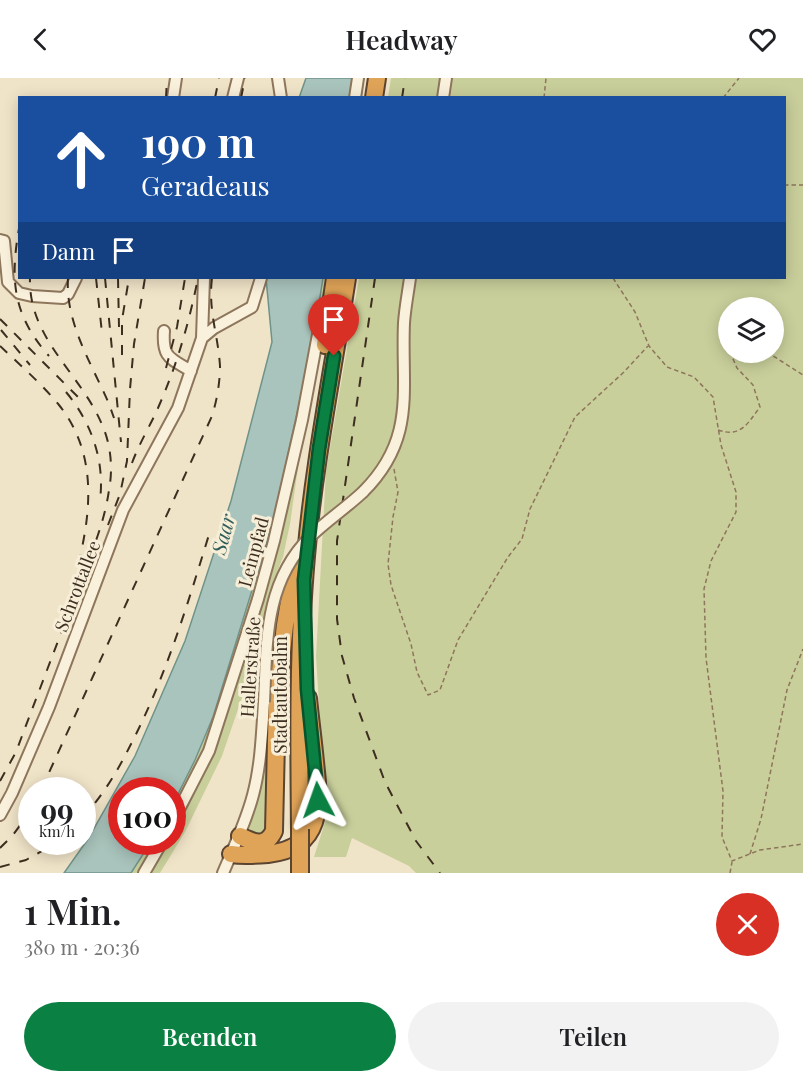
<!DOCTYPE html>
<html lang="de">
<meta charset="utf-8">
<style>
body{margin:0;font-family:"Playfair Display",serif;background:#f2f2f2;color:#202124;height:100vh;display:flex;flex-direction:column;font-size:22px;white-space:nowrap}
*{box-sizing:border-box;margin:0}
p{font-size:20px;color:#757577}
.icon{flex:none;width:33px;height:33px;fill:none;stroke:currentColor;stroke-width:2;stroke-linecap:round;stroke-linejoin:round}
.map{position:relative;height:795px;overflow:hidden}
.drawer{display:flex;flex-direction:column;background:#fff;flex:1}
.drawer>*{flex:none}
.hud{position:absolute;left:18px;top:18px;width:768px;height:183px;border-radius:0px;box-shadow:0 3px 15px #0003;background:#1a4fa0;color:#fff;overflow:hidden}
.buttons{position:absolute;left:718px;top:219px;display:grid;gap:12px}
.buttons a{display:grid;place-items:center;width:66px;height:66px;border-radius:50%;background:#fff;box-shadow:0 3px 15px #0003;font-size:30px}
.speed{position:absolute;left:18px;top:699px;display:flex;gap:12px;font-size:30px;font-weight:700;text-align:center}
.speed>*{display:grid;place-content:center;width:78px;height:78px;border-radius:50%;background:#fff;box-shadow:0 3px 15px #0003;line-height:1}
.speed small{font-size:15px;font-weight:400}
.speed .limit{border:9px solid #d22;background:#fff;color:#111}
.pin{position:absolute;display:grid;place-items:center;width:51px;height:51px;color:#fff;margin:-62px -26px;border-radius:50% 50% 50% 0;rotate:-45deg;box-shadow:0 0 6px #0007}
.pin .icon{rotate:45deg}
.me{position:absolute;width:66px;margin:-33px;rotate:356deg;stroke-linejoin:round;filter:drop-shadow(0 0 4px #0008)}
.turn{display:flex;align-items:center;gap:21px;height:126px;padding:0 24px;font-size:27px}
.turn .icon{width:78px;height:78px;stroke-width:2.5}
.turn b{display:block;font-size:42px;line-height:51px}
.then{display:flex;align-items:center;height:57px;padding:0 24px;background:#0003;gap:12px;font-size:22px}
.round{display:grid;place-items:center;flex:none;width:63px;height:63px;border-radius:32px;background:#f2f2f2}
.head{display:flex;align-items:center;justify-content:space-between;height:102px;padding:0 24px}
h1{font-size:36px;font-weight:600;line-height:45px}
.action{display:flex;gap:12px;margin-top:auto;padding:12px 24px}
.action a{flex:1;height:69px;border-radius:36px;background:#0b8043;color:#fff;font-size:24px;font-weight:600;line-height:69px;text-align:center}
.action a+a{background:#f2f2f2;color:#202124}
header{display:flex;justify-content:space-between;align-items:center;height:78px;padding:0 24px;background:#fff;font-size:27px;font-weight:600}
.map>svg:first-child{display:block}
.green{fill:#c9cf9b;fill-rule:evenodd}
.water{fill:#a9c4bc;stroke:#6f938a;stroke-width:1.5}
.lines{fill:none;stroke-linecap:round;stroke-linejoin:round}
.minor-casing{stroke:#8d765c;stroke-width:14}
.highway-casing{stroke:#5b4430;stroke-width:20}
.path{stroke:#8d765c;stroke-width:1.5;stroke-dasharray:4.5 3;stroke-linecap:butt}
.minor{stroke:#faf1dc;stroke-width:10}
.highway{stroke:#e0a458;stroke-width:16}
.rail{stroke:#3d2e20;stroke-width:2;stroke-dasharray:10 10;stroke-linecap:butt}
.minor-bridge-casing{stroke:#8d765c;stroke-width:14;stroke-linecap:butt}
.highway-bridge-casing{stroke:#5b4430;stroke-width:20;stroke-linecap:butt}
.minor-bridge{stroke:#faf1dc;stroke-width:10}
.highway-bridge{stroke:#e0a458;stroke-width:16}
.route-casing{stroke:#07532c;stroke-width:15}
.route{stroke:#0b8043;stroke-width:10}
.labels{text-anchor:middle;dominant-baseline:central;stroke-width:6;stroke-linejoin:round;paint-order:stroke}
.street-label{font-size:18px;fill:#3d2e20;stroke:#f7eed8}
.water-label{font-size:20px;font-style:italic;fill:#2f5d5a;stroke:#f7eed8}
</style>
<header><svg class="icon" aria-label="back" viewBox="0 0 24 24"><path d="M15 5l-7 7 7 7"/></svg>Headway<svg class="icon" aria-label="heart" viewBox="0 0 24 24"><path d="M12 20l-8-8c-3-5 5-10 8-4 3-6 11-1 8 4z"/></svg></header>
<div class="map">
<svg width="803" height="795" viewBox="0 0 803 795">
<rect width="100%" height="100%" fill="#f0e4c8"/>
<!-- green -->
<path class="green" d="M 391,0 L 803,0 L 803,795 L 416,795 L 409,788 L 352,760 L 346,779 L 314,779 L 326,741 L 316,578 L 326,393 L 359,200 L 784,200 L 784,20 L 388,19 ZM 729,230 L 774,230 L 774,274 L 729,274 Z
M 323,200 L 325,200 L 290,446 L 283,479 L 269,514 L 260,567 L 222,678 L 185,754 L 160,795 L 131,795 L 151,764 L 172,764 L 173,726 L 195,682 L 213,639 L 273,444 L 313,263 Z
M 268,651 L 267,753 L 260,759 L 250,754 L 249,748 L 267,681 Z"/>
<!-- water -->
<path class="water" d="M 306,0 L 354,0 L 351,19 L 299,20 Z
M 266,200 L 323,200 L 313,263 L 273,444 L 213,639 L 195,682 L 173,726 L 172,712 L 122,712 L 122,764 L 151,764 L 131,795 L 64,795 L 88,761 L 135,678 L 185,563 L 231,423 L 272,264 Z"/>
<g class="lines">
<defs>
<path id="minor" d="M 278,0 L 281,20
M 173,20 L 176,0
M 233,20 L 238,0
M 355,20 L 358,0
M 443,20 L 446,0
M 0,162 L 4,163 L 8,204 L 19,215 L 32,218 L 63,220 L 68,216 L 76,200
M 164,253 C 162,280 170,280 191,293
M 202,260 L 214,250 L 252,229 L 261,200
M 363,414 C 417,360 401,312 404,245 C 405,230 408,215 410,200
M 0,737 L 12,715 L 49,629 L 123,432 L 178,330 L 202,260 L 204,200
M 172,745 L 209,673 L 258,521 L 274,463 L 302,342 L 322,235
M 144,795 L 162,764
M 223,795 C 234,769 246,744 253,717 C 261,687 262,655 264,624"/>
<path id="highway" d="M 374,20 L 377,0
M 325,267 L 335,200
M 300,751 C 299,660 298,569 306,478 C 314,385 333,292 347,200
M 240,758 C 254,765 266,770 274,753 L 277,618 L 285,547 L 294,494
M 231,776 C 244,778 256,777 268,776 C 323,770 320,728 315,684 C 313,663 310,641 308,620"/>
</defs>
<!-- minor casing -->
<use href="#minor" class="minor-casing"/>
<!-- highway casing -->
<use href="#highway" class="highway-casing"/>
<!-- path -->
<path class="path" d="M 544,20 L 546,0
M 723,20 L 739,0
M 784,107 L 803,107
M 613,200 L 635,234 L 649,268 L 667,289 L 694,299 L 713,319 L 721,367 L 736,414 L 736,434 L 711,483 L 704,511 L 706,580 L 723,713 L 722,759 L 732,783 L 760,772 L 803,766
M 729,266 L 727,268 L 729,272
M 767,274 L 803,297
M 718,352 C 741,360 748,345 760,329 L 753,307 L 737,290 L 730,274
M 394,391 L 398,414 L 393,439 L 388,486 L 391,507 L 411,566 L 417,594 L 428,617 L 440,612 L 458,562 L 508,479 L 522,461 L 530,431 L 575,339 L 624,294 L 648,268
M 750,776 L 761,741 L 787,612 L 803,571
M 730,795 L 732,784"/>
<!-- minor -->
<use href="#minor" class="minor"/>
<!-- highway -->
<use href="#highway" class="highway"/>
<!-- rail -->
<path class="rail" d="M 166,20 L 167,0
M 215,20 L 219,0
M 241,20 L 245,0
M 402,20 L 405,0
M 20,145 C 10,199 11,235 49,278
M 68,200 C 65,245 92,286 109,326 L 114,340
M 96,200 L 102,255
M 105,200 L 121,364
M 118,200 L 119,249
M 375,200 L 337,463 L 337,541 L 342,578 L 354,620 L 385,704 L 416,763 L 440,795
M 0,241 L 78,319
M 1,252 L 30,287
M 0,268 C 20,287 42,306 59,327 C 99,377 91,438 76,495
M 122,277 L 122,242 L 129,200
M 166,290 L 177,249 L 185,200
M 66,314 C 91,344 105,382 100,422
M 132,385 C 139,366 150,348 158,330 C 177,287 189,245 198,200
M 108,447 L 120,416 L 127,383 L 130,311 L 134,266 L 145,200
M 0,703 L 16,674 C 35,623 55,572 74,520 C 87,485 104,449 109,412 C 113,391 111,368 103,349 C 82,296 28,261 30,200
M 41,712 L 212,338 C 217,322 220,304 220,288 C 218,256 208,233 212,200
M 82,740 C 102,719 117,694 130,668 C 166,599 188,525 211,450
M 0,770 L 13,757 L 32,731
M 0,789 L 26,782 L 58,764"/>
<defs>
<path id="minor-bridge" d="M 264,624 C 267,564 264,505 310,459 C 326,443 346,430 363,414"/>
<path id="highway-bridge" d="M 300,751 L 300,795"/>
</defs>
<!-- minor-bridge casing -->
<use href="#minor-bridge" class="minor-bridge-casing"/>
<!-- highway-bridge casing -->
<use href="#highway-bridge" class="highway-bridge-casing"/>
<!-- minor-bridge -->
<use href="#minor-bridge" class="minor-bridge"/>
<!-- highway-bridge -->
<use href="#highway-bridge" class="highway-bridge"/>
</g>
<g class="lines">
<defs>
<path id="route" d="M 318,722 L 307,611 L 304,502 L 319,371 L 334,278"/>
</defs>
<!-- route casing -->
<use href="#route" class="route-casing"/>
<!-- route -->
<use href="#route" class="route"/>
</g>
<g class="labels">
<!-- street labels -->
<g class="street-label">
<text transform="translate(253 474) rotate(-75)">Leinpfad</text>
<text transform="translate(77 508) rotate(-69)">Schrottallee</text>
<text transform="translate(250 589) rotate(-86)">Hallerstraße</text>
<text transform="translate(280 617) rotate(-90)">Stadtautobahn</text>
</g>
<!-- water labels -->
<g class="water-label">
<text transform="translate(222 456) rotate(-75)">Saar</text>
</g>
</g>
</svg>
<div class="buttons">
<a><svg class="icon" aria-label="layers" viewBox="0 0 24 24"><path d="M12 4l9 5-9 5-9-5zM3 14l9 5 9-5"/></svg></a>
</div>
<div class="speed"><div>99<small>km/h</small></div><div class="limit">100</div></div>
<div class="pin" style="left:334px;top:278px;background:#d93025"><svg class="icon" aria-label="arrive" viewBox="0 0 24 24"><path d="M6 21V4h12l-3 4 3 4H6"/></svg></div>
<svg class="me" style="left:318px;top:722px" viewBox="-20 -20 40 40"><path d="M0-17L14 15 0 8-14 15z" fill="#0b8043" stroke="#fff" stroke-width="4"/></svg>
<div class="hud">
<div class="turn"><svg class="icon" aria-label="ahead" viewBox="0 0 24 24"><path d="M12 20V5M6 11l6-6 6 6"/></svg><div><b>190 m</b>Geradeaus</div></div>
<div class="then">Dann<svg class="icon" aria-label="arrive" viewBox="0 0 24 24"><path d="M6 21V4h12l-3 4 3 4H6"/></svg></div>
</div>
</div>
<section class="drawer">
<div class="head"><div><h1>1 Min.</h1><p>380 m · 20:36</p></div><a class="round" style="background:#d93025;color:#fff"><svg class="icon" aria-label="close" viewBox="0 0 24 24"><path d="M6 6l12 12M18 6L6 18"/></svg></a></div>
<div class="action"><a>Beenden</a><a>Teilen</a></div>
</section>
